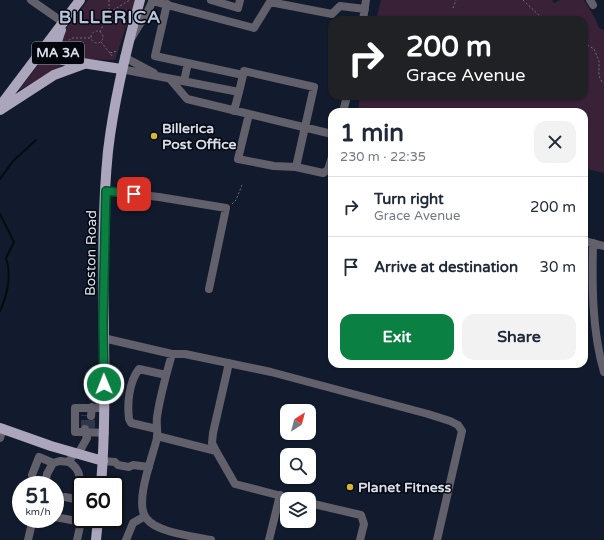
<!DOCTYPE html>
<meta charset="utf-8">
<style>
body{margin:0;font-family:"Varela Round",sans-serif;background:#f2f2f3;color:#1f2937;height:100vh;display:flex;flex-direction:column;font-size:15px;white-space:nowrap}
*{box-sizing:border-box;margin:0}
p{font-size:13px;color:#747a83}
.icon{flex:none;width:22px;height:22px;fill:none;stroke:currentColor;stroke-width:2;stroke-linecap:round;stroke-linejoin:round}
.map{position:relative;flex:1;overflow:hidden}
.side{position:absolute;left:328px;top:108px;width:260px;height:260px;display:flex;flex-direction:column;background:#fff;border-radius:12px;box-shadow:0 1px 3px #0004}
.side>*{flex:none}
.banner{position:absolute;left:328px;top:16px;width:260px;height:84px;border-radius:12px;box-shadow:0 1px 3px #0004;background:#202124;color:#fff;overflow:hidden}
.needle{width:26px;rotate:36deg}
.buttons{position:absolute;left:280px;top:404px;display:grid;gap:8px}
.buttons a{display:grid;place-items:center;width:36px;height:36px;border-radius:8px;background:#fff;box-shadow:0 1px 3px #0004;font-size:20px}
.speed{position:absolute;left:12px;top:476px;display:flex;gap:8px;font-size:20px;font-weight:700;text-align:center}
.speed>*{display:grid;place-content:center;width:52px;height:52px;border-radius:50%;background:#fff;box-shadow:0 1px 3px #0004;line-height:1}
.speed small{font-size:10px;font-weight:400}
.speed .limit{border:2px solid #111;border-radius:6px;background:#fff;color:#111}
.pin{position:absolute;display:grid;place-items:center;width:34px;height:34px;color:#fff;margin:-17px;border-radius:8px;box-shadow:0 2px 6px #0006}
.me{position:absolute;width:44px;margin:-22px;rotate:359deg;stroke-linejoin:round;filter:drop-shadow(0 0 3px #0008)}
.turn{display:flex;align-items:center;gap:14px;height:84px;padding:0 12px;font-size:18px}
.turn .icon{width:52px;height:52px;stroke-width:2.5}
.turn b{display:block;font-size:28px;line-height:34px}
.round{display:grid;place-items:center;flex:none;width:42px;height:42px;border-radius:12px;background:#f2f2f3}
.headline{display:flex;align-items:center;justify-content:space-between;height:68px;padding:0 12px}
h1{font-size:24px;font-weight:700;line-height:30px}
.primary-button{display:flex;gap:8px;margin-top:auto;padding:8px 12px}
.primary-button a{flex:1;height:46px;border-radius:12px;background:#0b8043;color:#fff;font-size:16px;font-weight:700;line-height:46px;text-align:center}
.primary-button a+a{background:#f2f2f3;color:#1f2937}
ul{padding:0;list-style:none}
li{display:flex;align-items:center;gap:12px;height:60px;padding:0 12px;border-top:1px solid #e0e1e3}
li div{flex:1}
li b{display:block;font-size:15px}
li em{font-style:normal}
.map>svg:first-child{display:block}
.green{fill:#392137}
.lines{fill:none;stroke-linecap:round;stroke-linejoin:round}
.stream{stroke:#010d0d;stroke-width:2}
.minor-tunnel{stroke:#2f384a;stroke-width:8;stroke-dasharray:8 4;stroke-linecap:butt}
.path{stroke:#697281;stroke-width:1;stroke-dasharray:2 2;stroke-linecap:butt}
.minor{stroke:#62606a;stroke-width:8}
.major{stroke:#aba6bc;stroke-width:10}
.route-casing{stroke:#07532c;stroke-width:10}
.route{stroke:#0b8043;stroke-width:7}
.poi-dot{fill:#d7b434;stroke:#03060d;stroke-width:1.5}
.labels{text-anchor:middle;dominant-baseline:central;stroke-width:3;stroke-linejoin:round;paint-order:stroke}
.shield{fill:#03060d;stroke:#989ea8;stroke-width:1}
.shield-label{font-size:13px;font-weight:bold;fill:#d8dfeb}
.poi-label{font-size:14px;font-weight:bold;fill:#d8dfeb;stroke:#03060d;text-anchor:start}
.street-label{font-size:14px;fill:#d8dfeb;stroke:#03060d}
.district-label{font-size:18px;font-weight:bold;letter-spacing:1px;fill:#b6c3dc;stroke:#03060d}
</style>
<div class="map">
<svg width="604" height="540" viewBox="0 0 604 540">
<rect width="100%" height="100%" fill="#111b2d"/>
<!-- green -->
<path class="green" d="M 88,0 L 135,0 L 115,60 L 73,59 L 18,91 Z
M 381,0 L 552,0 L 554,3 L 560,0 L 584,0 L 596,20 L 599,28 L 604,30 L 604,173 L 584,168 L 584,112 L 364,112 L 358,110 L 360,96 L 584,96 L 584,20 L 376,20 Z"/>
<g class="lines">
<!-- stream -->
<path class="stream" d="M 0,179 L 13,161 L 36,140
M 0,214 L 14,242 L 6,258 C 12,275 7,296 0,311"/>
<!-- minor-tunnel -->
<path class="minor-tunnel" d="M 85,428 L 85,415
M 91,428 L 91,416"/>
<!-- path -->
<path class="path" d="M 523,0 L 544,20
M 453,8 L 456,0
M 110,12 L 130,0
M91 37a6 6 0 1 1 12 0a6 6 0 1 1-12 0Z
M 100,32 L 109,12 L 109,0
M 101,42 L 113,57
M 584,43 L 594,49 L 599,61 L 599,76 L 602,82 L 604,83
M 67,52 L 68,42 L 71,38 L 91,38
M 110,53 L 117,51
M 232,204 L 236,200 L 242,185"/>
<!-- minor -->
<path class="minor" d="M 31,0 L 64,23
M 211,0 L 238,8 L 240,0
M 590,0 L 593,5
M 152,1 L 254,28 L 270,2 L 332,14 L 340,6 L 365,9
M 167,4 L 155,56 L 243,75
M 363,20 L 366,0
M 132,37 L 148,11 L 153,0
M 124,57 L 154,73
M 121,69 L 239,92 L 244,71 L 314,87 L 296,167 L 274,166 L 238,159 L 249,114 L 187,99 L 170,79
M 184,81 L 188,63
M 234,111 L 239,92
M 343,112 L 347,96
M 249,114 L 332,134
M 296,167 L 323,173 L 328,170 L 332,157
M 106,191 L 159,197 L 226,208 L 209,289
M 584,241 L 604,246
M 593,243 C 592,286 592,331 604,372
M 103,338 L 172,354 L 185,354 L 271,372 L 428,414 L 450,421 L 458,425 L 462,431 L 437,540
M 172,354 C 166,375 160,396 157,417 C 156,424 158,431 157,438 C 153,456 134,502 146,518 C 157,533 193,536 211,540
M 91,416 L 92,407
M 85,429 L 85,432 L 105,433
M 157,429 L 131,423 L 129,419 C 127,403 129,382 139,369 L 166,375
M 157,436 L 216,451 L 235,484 L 293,499
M 0,438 L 3,428
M 216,451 L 212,443 L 213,433 L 229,363
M 78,454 L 87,438 L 85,432 L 75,432 L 75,408 L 105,408
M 103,461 L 115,462 L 118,465 L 129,467 L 133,465 L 149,467
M 69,462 C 85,472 79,485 76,499
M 32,475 L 39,457 L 53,463
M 45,485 L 47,474 L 53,463 L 60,461 L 69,462 L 74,453
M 55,493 L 59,495
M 65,497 L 80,500
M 309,503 L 361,515 L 364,524 L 360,540
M 55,517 L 98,525
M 28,540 L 33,519
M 77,540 L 81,522
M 126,540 L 133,523 L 145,516
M 269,540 L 280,495"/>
<!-- major -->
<path class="major" d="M 61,30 C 57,40 53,52 63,60 L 121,69
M 0,106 L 80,0
M 0,110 L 54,75 L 84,64
M 0,428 L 51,446 L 103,461
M 101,485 C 110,374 97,262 108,151 C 114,100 126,50 140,0
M 96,540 L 98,519"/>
</g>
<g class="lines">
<defs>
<path id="route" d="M 104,384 L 103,323 L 106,191 L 134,194"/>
</defs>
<!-- route casing -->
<use href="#route" class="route-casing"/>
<!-- route -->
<use href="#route" class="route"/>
</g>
<!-- markers -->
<g class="poi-dot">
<circle cx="154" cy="136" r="4"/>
<circle cx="350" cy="487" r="4"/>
</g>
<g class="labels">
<!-- shield labels -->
<rect class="shield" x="32" y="42" width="52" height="22" rx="3"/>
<g class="shield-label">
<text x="58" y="53">MA 3A</text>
</g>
<!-- poi labels -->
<g class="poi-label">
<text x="162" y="128">Billerica<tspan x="162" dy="16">Post Office</tspan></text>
<text x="358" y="487">Planet Fitness</text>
</g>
<!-- street labels -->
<g class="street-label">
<text transform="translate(91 253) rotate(-89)">Boston Road</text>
</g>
<!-- district labels -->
<g class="district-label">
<text x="110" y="17">BILLERICA</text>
</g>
</g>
</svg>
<div class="buttons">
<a><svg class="needle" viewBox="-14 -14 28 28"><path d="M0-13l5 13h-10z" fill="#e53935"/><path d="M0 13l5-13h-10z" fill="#747a83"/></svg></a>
<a><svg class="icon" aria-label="search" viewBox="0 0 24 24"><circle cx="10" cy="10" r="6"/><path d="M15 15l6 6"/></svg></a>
<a><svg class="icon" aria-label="layers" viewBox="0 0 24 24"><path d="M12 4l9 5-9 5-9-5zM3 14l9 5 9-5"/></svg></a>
</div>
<div class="speed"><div>51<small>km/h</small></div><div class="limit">60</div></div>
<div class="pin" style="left:134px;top:194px;background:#d93025"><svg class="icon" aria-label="arrive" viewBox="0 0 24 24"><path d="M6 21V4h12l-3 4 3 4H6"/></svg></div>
<svg class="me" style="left:104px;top:384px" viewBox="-20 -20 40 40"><circle r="17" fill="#0b8043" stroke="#fff" stroke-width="3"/><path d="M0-11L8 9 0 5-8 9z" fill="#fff"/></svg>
<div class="banner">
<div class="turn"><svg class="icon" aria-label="right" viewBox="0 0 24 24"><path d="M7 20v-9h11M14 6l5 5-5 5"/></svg><div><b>200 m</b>Grace Avenue</div></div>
</div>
<section class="side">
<div class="headline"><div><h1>1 min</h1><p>230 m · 22:35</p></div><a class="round"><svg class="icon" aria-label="close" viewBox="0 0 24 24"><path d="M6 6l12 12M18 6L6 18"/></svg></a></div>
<ul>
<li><svg class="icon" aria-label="right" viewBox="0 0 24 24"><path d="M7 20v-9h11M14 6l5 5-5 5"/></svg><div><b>Turn right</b><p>Grace Avenue</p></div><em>200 m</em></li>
<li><svg class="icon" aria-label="arrive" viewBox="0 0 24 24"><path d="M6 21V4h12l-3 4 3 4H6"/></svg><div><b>Arrive at destination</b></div><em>30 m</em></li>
</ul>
<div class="primary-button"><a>Exit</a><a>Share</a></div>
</section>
</div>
